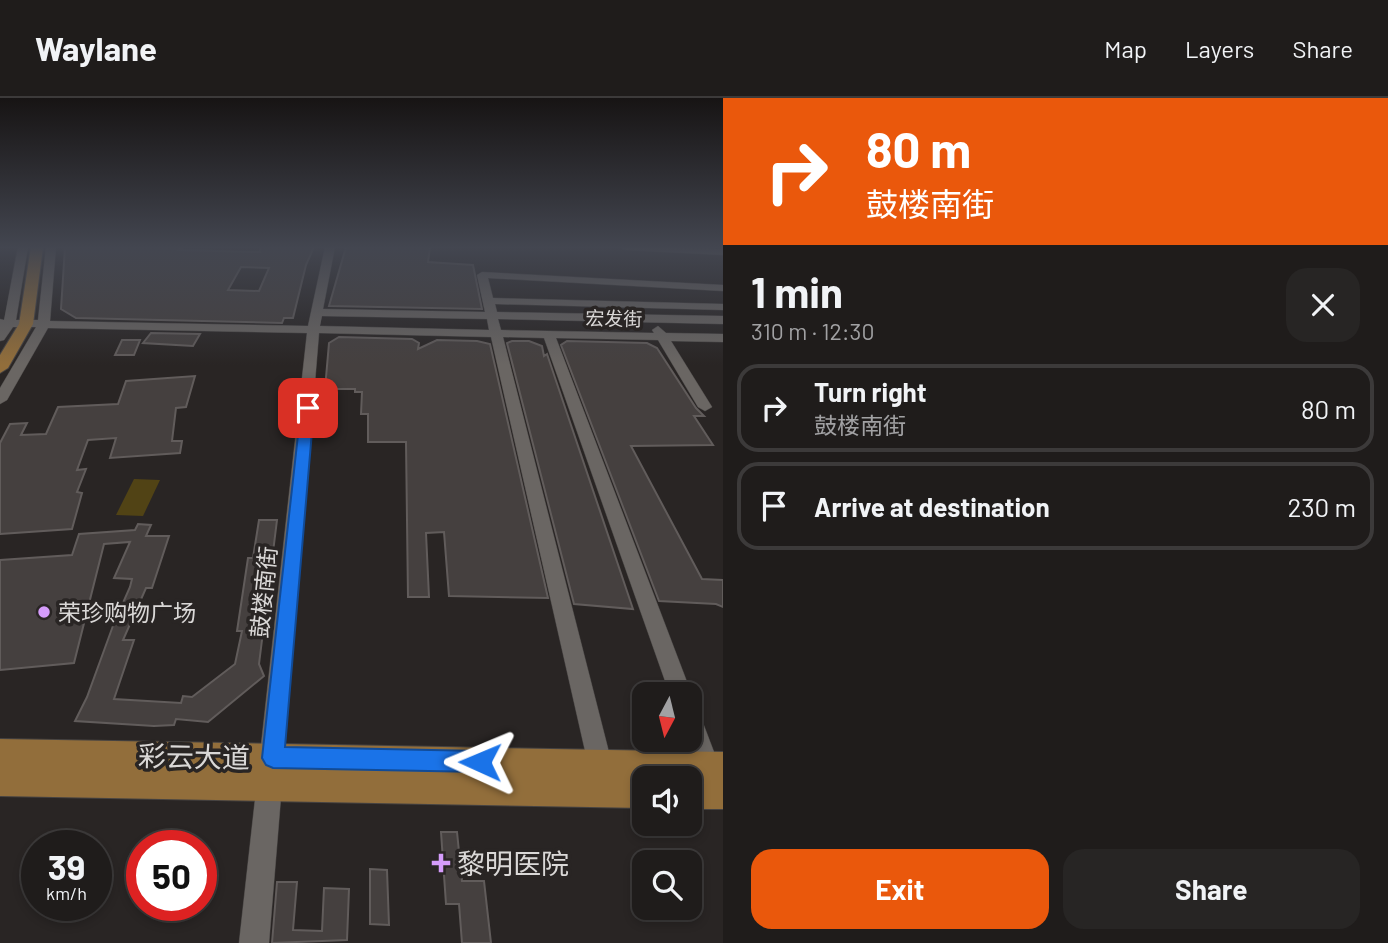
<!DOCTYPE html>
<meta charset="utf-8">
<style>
body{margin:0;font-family:Barlow,"Noto Sans SC",sans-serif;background:#272524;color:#f1f3f6;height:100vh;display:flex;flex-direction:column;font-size:26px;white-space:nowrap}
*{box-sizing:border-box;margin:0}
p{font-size:23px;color:#a1a1a3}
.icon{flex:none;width:38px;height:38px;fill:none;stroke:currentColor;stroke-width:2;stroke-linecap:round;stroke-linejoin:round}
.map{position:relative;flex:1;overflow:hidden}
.side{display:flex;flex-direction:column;background:#1f1c1b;width:665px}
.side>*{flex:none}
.banner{background:#ea580c;color:#fff;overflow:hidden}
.needle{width:46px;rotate:187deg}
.fabs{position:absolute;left:632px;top:584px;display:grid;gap:14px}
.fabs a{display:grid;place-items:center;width:70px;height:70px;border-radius:14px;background:#1f1c1b;box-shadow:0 4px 10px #0003,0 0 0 2px #3c3a3a;font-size:35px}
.speed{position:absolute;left:21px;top:732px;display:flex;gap:14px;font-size:35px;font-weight:700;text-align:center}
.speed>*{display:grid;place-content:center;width:91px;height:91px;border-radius:50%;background:#1f1c1b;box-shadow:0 4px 10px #0003,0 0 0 2px #3c3a3a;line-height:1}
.speed small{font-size:18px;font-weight:400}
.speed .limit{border:10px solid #d22;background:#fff;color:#111}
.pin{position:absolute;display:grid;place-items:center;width:60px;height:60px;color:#fff;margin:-30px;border-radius:14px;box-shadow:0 4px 10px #0006}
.me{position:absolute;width:77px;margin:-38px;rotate:271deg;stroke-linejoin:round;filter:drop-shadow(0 0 5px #0008)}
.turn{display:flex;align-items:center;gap:24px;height:147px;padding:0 28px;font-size:32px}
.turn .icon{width:91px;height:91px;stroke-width:2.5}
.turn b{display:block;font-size:49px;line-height:60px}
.round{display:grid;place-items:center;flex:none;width:74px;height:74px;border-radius:21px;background:#272524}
.headline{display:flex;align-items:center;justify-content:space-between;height:119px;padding:0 28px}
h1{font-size:42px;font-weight:700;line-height:52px}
.action{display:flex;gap:14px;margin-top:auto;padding:14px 28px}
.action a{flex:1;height:80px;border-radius:21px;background:#ea580c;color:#fff;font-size:28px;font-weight:700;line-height:80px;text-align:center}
.action a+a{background:#272524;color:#f1f3f6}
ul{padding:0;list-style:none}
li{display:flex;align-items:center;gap:21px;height:88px;margin:0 14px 10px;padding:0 14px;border:4px solid #3c3a3a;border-radius:21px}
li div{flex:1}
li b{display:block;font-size:26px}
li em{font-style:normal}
header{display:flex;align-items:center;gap:42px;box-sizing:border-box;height:98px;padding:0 35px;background:#1f1c1b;border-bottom:2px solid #3c3a3a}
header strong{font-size:33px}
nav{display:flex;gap:38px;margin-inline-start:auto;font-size:24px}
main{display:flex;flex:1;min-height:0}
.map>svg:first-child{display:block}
.green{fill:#514315}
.building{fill:#45403f;stroke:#615c5b;stroke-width:2;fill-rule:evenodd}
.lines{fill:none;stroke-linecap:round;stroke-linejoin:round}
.minor-casing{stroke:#464342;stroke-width:1}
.major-casing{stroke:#464342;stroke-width:2}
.minor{fill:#6a6663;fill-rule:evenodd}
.major{fill:#926e3b;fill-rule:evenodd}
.route{fill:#1a73e8;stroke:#114b97;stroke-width:2}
.poi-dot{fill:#d59cfb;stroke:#292524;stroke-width:2.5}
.labels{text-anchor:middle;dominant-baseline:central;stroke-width:7;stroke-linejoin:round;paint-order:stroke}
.far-street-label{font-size:19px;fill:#dad8d7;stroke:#292524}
.street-label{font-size:23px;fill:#dad8d7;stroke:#292524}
.poi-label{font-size:23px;fill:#dad8d7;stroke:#292524;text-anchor:start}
.near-street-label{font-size:28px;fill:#dad8d7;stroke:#292524}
.near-poi-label{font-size:28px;fill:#dad8d7;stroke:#292524;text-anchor:start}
</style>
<header>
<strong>Waylane</strong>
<nav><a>Map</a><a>Layers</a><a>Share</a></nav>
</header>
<main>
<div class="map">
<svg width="723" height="845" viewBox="0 0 723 845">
<rect width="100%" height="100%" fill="#292524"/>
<!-- green -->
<path class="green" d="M 134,381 L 160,382 L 143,418 L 116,417 Z"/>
<!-- building -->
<path class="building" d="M 65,149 L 183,149 L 179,152 L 260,154 L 260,149 L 314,149 L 306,167 L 293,220 L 284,220 L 282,225 L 76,220 L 61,211 ZM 241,169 L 269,170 L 259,193 L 228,192 Z
M 346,149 L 430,149 L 428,164 L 473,167 L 482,211 L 329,208 Z
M 151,235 L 200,236 L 193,248 L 143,245 Z
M 339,239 L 412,241 L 419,245 L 418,251 L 437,242 L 477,243 L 490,246 L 548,500 L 449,498 L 444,434 L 426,435 L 429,499 L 408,499 L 406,344 L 368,344 L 368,316 L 361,316 L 362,294 L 355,294 L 355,291 L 325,291 L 329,245 Z
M 122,242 L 140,242 L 134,257 L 115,257 Z
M 512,243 L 529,243 L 542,248 L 544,258 L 547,256 L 633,511 L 574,506 L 507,245 Z
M 567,243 L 647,245 L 657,250 L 696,310 L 704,318 L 694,318 L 713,347 L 631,348 L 702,481 L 723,482 L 723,509 L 716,506 L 659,503 L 561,247 Z
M 195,278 L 186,309 L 176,310 L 172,343 L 182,343 L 180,355 L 110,360 L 116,340 L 88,342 L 77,372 L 86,371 L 77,394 L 82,395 L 72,431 L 0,436 L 0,345 L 10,326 L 27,325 L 21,337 L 46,336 L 58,309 L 118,306 L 126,283 Z
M 259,422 L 277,422 L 259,566 L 264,578 L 208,624 L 176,621 L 174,627 L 154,628 L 75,623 L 87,599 L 114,525 L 130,489 L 132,481 L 114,480 L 130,444 L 104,446 L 74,565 L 0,572 L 0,462 L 72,457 L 79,436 L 135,432 L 138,426 L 151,427 L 146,438 L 169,438 L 152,490 L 146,490 L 123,542 L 134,542 L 114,601 L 181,605 L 183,598 L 192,599 L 235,566 L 242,533 L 237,533 L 248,460 L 253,460 Z
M 441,734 L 457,734 L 462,783 L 484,783 L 491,845 L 462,845 L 459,806 L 446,806 Z
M 370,771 L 387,772 L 389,827 L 370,826 Z
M 277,784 L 297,784 L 293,832 L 322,833 L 324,790 L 349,791 L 347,842 L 272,845 Z"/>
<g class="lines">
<defs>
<path id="minor" d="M 18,149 L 28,149 L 16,222 L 38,222 L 46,149 L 56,149 L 50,223 L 308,228 L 325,149 L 335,149 L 323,211 L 485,214 L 477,177 L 482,174 L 723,187 L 723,193 L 488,180 L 493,200 L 723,206 L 723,212 L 495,206 L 497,214 L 723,218 L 723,226 L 498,221 L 501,232 L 654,235 L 652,232 L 658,228 L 666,235 L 723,236 L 723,244 L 671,243 L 712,309 L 705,313 L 698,309 L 658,242 L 556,240 L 692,597 L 690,603 L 690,597 L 670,597 L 544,240 L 503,239 L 612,666 L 609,674 L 600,678 L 591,674 L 588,666 L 491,239 L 319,235 L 269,845 L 239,845 L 307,235 L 48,230 L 7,302 L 0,306 L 0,290 L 36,229 L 13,229 L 4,242 L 0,243 L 0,221 L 4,222 ZM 322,218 L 487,221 L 489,232 L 320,228 Z
M 620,149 L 723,151 L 723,157 L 625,152 Z
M 690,609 L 698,612 L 719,667 L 716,675 L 707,679 L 698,675 L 686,642 L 690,642 Z"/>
<path id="major" d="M 31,149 L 43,149 L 33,226 L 8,270 L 0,275 L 0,257 L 19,226 Z
M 0,641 L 723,654 L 723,711 L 690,711 L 690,681 L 644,681 L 644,710 L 0,698 Z"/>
</defs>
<!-- minor casing -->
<use href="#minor" class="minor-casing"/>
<!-- major casing -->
<use href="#major" class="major-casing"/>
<!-- minor -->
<use href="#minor" class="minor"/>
<!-- major -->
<use href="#major" class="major"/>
</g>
<!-- sky -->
<linearGradient id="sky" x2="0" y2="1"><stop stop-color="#171414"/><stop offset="0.56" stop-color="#434650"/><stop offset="1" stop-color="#434650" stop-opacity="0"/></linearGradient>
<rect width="723" height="267" fill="url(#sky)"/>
<!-- route -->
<path class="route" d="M 308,306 L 314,310 L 285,649 L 480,653 L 488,656 L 491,664 L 488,671 L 480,674 L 273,670 L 266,667 L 262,660 L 301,310 Z"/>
<!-- markers -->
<g class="poi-dot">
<circle cx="44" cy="514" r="7"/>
<path d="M437.5 754.5h7v7h7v7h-7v7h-7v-7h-7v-7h7z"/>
</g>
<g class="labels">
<!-- far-street labels -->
<g class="far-street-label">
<text transform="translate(614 220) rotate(1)">宏发街</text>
</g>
<!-- street labels -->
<g class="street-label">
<text transform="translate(263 494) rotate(-84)">鼓楼南街</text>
</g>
<!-- poi labels -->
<g class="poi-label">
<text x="58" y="514">荣珍购物广场</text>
</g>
<!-- near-street labels -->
<g class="near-street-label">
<text transform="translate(194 658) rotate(1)">彩云大道</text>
</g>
<!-- near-poi labels -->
<g class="near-poi-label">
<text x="457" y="765">黎明医院</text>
</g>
</g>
</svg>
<div class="fabs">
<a><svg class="needle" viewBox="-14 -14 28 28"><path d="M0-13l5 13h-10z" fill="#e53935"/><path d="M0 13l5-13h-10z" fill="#a1a1a3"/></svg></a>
<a><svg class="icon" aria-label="sound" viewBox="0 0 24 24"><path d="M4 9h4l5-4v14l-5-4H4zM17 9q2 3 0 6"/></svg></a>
<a><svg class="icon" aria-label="search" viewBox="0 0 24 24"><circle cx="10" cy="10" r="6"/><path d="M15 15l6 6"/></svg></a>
</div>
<div class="speed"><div>39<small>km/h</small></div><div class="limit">50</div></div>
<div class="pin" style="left:308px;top:310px;background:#d93025"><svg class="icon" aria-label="arrive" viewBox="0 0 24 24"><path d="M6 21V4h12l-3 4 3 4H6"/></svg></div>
<svg class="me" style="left:480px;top:664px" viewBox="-20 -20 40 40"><path d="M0-17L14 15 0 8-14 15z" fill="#1a73e8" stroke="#fff" stroke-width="4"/></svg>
</div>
<section class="side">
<div class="banner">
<div class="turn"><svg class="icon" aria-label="right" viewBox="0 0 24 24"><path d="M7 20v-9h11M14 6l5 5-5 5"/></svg><div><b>80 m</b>鼓楼南街</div></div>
</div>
<div class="headline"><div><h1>1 min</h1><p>310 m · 12:30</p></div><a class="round"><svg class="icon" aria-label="close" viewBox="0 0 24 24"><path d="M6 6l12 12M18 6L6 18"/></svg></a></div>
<ul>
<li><svg class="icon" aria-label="right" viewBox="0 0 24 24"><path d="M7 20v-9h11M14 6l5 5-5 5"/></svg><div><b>Turn right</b><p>鼓楼南街</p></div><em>80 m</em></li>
<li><svg class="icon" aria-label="arrive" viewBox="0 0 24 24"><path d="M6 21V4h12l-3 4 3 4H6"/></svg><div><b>Arrive at destination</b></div><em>230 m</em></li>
</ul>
<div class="action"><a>Exit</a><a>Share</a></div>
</section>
</main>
